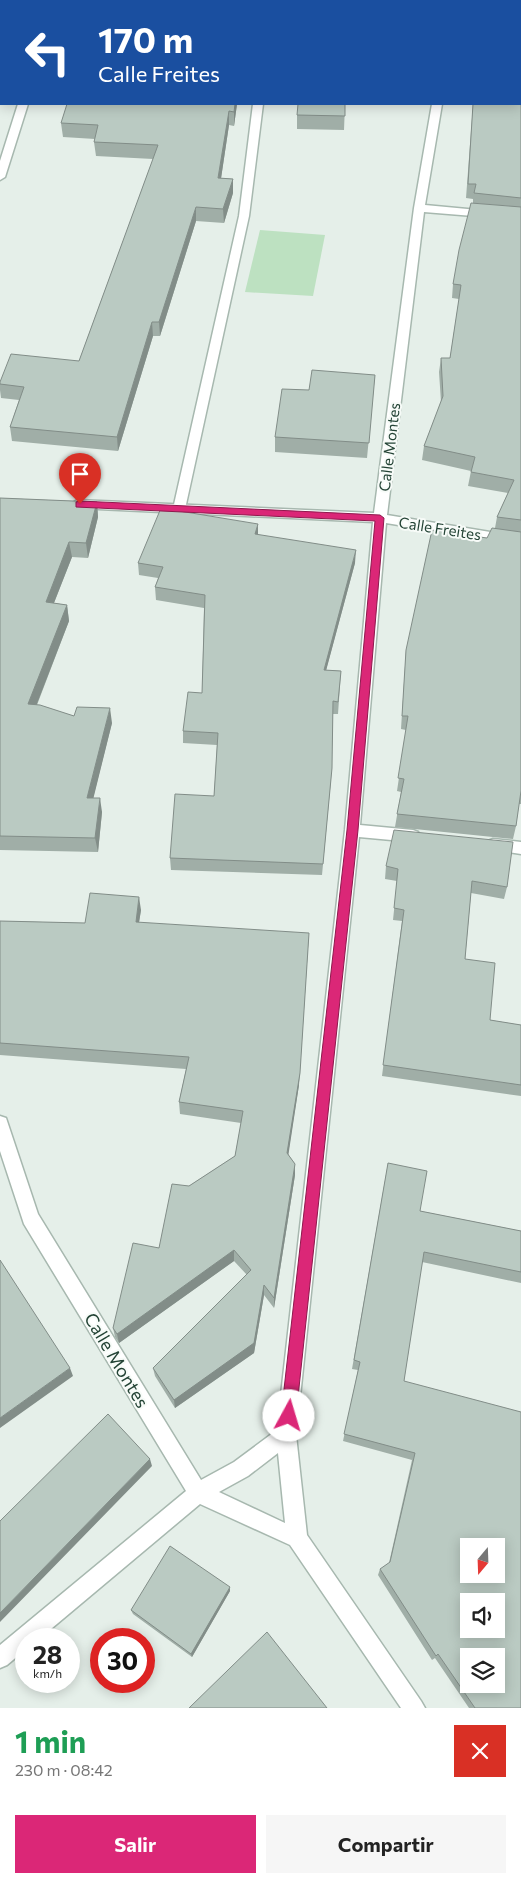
<!DOCTYPE html>
<html lang="es">
<meta charset="utf-8">
<style>
body{margin:0;font-family:Commissioner,sans-serif;background:#f6f6f6;color:#222;height:100vh;display:flex;flex-direction:column;font-size:19px;white-space:nowrap}
*{box-sizing:border-box;margin:0}
p{font-size:16px;color:#767676}
.icon{flex:none;width:28px;height:28px;fill:none;stroke:currentColor;stroke-width:2;stroke-linecap:round;stroke-linejoin:round}
.map{position:relative;height:1708px;overflow:hidden}
.panel{display:flex;flex-direction:column;background:#fff;flex:1}
.panel>*{flex:none}
.top-card{position:absolute;left:0px;top:0px;width:521px;height:105px;box-shadow:0 2px 12px #0003;background:#1a4fa0;color:#fff;overflow:hidden}
.needle{width:32px;rotate:199deg}
.controls{position:absolute;left:460px;top:1538px;display:grid;gap:10px}
.controls a{display:grid;place-items:center;width:45px;height:45px;border-radius:0px;background:#fff;box-shadow:0 2px 12px #0003;font-size:25px}
.speed{position:absolute;left:15px;top:1628px;display:flex;gap:10px;font-size:25px;font-weight:700;text-align:center}
.speed>*{display:grid;place-content:center;width:65px;height:65px;border-radius:50%;background:#fff;box-shadow:0 2px 12px #0003;line-height:1}
.speed small{font-size:12px;font-weight:400}
.speed .limit{border:8px solid #d22;background:#fff;color:#111}
.pin{position:absolute;display:grid;place-items:center;width:42px;height:42px;color:#fff;margin:-51px -21px;border-radius:50% 50% 50% 0;rotate:-45deg;box-shadow:0 0 5px #0007}
.pin .icon{rotate:45deg}
.me{position:absolute;width:55px;margin:-28px;rotate:6deg;stroke-linejoin:round;filter:drop-shadow(0 0 4px #0008)}
.turn{display:flex;align-items:center;gap:18px;height:105px;padding:0 15px;font-size:22px}
.turn .icon{width:65px;height:65px;stroke-width:2.5}
.turn b{display:block;font-size:35px;line-height:42px}
.round{display:grid;place-items:center;flex:none;width:52px;height:52px;border-radius:0px;background:#f6f6f6}
.summary{display:flex;align-items:center;justify-content:space-between;height:85px;padding:0 15px}
h1{font-size:30px;font-weight:700;line-height:38px;color:#1e9e55}
.primary-button{display:flex;gap:10px;margin-top:auto;padding:10px 15px}
.primary-button a{flex:1;height:58px;border-radius:0px;background:#db2777;color:#fff;font-size:20px;font-weight:700;line-height:58px;text-align:center}
.primary-button a+a{background:#f6f6f6;color:#222}
.map>svg:first-child{display:block}
.green{fill:#bde1c1}
.lines{fill:none;stroke-linecap:round;stroke-linejoin:round}
.service-casing{stroke:#a7b8af;stroke-width:3}
.minor-casing{stroke:#a7b8af;stroke-width:3}
.service{fill:#fff;fill-rule:evenodd}
.minor{fill:#fff;fill-rule:evenodd}
.wall{fill:#a0aea7}
.shaded-wall{fill:#828d88}
.building{fill:#bacac2;stroke:#828d88;fill-rule:evenodd}
.route{fill:#db2777;stroke:#8e194d}
.labels{text-anchor:middle;dominant-baseline:central;stroke-width:4;stroke-linejoin:round;paint-order:stroke}
.street-label{font-size:15px;fill:#234335;stroke:#f7fbf8}
.near-street-label{font-size:18px;fill:#234335;stroke:#f7fbf8}
</style>
<div class="map">
<svg width="521" height="1708" viewBox="0 0 521 1708">
<rect width="100%" height="100%" fill="#e5efe9"/>
<!-- green -->
<path class="green" d="M 260,230 L 325,235 L 313,296 L 245,292 Z"/>
<g class="lines">
<defs>
<path id="service" d="M 142,0 L 150,0 L 150,1 L 142,1 Z
M 253,104 L 263,104 L 249,216 L 185,509 L 179,513 L 173,509 L 239,216 Z"/>
<path id="minor" d="M 49,0 L 57,0 L 57,1 L 49,1 Z
M 444,0 L 452,0 L 452,1 L 444,1 Z
M 520,72 L 521,72 L 521,78 L 520,78 Z
M 18,104 L 28,104 L 5,177 L 0,180 L 0,161 Z
M 432,104 L 442,104 L 425,205 L 521,214 L 521,220 L 424,212 L 387,515 L 521,537 L 521,545 L 386,523 L 360,825 L 413,830 L 418,832 L 420,836 L 418,840 L 413,842 L 359,837 L 296,1435 L 307,1535 L 421,1701 L 425,1708 L 401,1708 L 290,1545 L 200,1504 L 39,1639 L 26,1639 L 26,1649 L 7,1665 L 0,1668 L 0,1645 L 186,1491 L 24,1224 L 0,1151 L 0,1116 L 6,1118 L 38,1214 L 201,1480 L 234,1462 L 277,1430 L 345,830 L 373,522 L 77,508 L 71,504 L 77,500 L 374,513 L 414,208 ZM 278,1453 L 285,1523 L 219,1492 L 248,1476 Z
M 493,839 L 521,842 L 521,854 L 488,849 L 486,845 L 488,841 Z"/>
</defs>
<!-- service casing -->
<use href="#service" class="service-casing"/>
<!-- minor casing -->
<use href="#minor" class="minor-casing"/>
<!-- service -->
<use href="#service" class="service"/>
<!-- minor -->
<use href="#minor" class="minor"/>
</g>
<!-- wall -->
<path class="wall" d="M 521,78 L 521,804 L 519,804 L 516,826 L 513,839 L 395,827 L 401,792 L 397,791 L 406,730 L 401,729 L 406,650 L 487,538 L 495,528 L 497,517 L 508,493 L 468,486 L 471,471 L 422,460 L 424,446 L 441,402 L 439,372 L 441,358 L 450,358 L 459,299 L 452,298 L 453,284 L 473,203 L 473,199 L 466,198 L 473,104 Z
M 237,104 L 234,126 L 229,125 L 221,178 L 233,179 L 233,193 L 224,223 L 196,221 L 160,336 L 153,336 L 118,451 L 12,441 L 10,427 L 19,400 L 1,398 L 0,390 L 0,382 L 79,361 L 153,159 L 96,156 L 94,142 L 95,139 L 63,137 L 61,123 Z
M 345,104 L 344,130 L 297,129 L 297,115 Z
M 375,375 L 367,458 L 275,452 L 275,437 L 309,390 Z
M 0,498 L 97,502 L 98,517 L 88,558 L 72,557 L 54,603 L 67,605 L 69,621 L 37,705 L 74,716 L 112,723 L 93,798 L 102,812 L 98,852 L 0,850 Z
M 258,524 L 258,535 L 355,563 L 326,670 L 341,671 L 338,714 L 333,714 L 331,780 L 322,875 L 171,870 L 170,858 L 214,796 L 217,745 L 183,743 L 183,731 L 202,693 L 204,608 L 156,600 L 155,587 L 158,578 L 139,575 L 138,563 Z
M 386,866 L 507,887 L 504,899 L 471,893 L 465,959 L 490,1020 L 521,1025 L 521,1096 L 382,1076 L 402,921 L 393,920 L 397,881 L 385,879 Z
M 141,910 L 139,922 L 299,1085 L 288,1154 L 295,1164 L 295,1175 L 274,1308 L 264,1295 L 254,1353 L 175,1408 L 155,1376 L 153,1368 L 247,1275 L 234,1261 L 119,1343 L 115,1337 L 113,1328 L 159,1248 L 189,1186 L 235,1156 L 241,1123 L 180,1114 L 179,1102 L 186,1069 L 0,1055 L 0,921 L 85,923 Z
M 388,1163 L 420,1211 L 521,1231 L 521,1283 L 422,1262 L 404,1381 L 521,1708 L 469,1708 L 435,1658 L 432,1660 L 378,1575 L 380,1569 L 389,1563 L 412,1460 L 343,1441 L 358,1370 L 352,1369 Z
M 230,1591 L 192,1657 L 133,1614 L 131,1610 Z"/>
<!-- shaded-wall -->
<path class="shaded-wall" d="M 235,104 L 237,104 L 234,126 L 234,112 Z
M 229,111 L 229,125 L 219,192 L 218,178 Z
M 233,179 L 233,193 L 224,223 L 223,209 Z
M 196,207 L 196,221 L 160,336 L 159,322 Z
M 152,322 L 153,336 L 118,451 L 117,437 Z
M 97,502 L 98,517 L 88,558 L 86,543 Z
M 258,524 L 258,537 L 255,534 Z
M 69,542 L 72,557 L 48,618 L 46,602 Z
M 356,550 L 355,563 L 323,682 L 324,670 Z
M 67,605 L 69,621 L 31,719 L 28,704 Z
M 110,708 L 112,723 L 90,812 L 87,798 Z
M 100,798 L 102,812 L 98,852 L 95,838 Z
M 139,897 L 141,910 L 137,935 L 136,922 Z
M 309,933 L 299,1085 L 287,1164 L 287,1153 Z
M 295,1164 L 295,1175 L 274,1308 L 274,1298 Z
M 234,1250 L 234,1261 L 119,1343 L 117,1334 Z
M 264,1285 L 264,1295 L 254,1353 L 175,1408 L 174,1400 Z
M 70,1368 L 73,1376 L 0,1428 L 0,1418 Z
M 150,1459 L 152,1466 L 0,1622 L 0,1613 Z
M 230,1587 L 230,1591 L 192,1657 L 191,1654 Z"/>
<!-- building -->
<path class="building" d="M 277,0 L 373,0 L 373,1 L 277,1 Z
M 521,78 L 521,198 L 474,193 L 476,184 L 468,184 L 473,104 L 520,104 L 520,79 Z
M 67,104 L 235,104 L 234,112 L 229,111 L 218,178 L 233,179 L 223,209 L 196,207 L 159,322 L 152,322 L 117,437 L 10,427 L 24,387 L 0,384 L 0,382 L 11,354 L 79,361 L 158,145 L 94,142 L 98,125 L 61,123 Z
M 298,104 L 345,104 L 345,116 L 297,115 Z
M 471,203 L 521,207 L 521,520 L 497,517 L 514,480 L 471,472 L 475,457 L 424,446 L 443,396 L 441,358 L 450,358 L 461,285 L 453,284 L 459,250 Z
M 312,370 L 375,375 L 369,443 L 275,437 L 282,389 L 309,390 Z
M 0,498 L 97,502 L 86,543 L 69,542 L 46,602 L 67,605 L 28,704 L 40,705 L 74,716 L 77,707 L 110,708 L 87,798 L 100,798 L 95,838 L 0,836 Z
M 161,508 L 258,524 L 255,534 L 356,550 L 324,670 L 341,671 L 338,702 L 333,701 L 332,768 L 323,864 L 170,858 L 175,794 L 214,796 L 218,733 L 183,731 L 188,692 L 202,693 L 205,595 L 155,587 L 163,567 L 138,563 Z
M 492,528 L 521,532 L 521,791 L 516,826 L 397,814 L 404,779 L 398,778 L 408,716 L 402,716 L 406,650 L 432,530 L 487,538 Z
M 394,830 L 513,842 L 507,887 L 472,881 L 465,959 L 495,963 L 490,1020 L 521,1025 L 521,1085 L 383,1065 L 404,910 L 394,908 L 398,869 L 386,866 Z
M 90,893 L 139,897 L 136,922 L 309,933 L 300,1073 L 287,1153 L 295,1164 L 274,1298 L 264,1285 L 254,1343 L 174,1400 L 153,1368 L 251,1270 L 234,1250 L 117,1334 L 113,1328 L 133,1243 L 159,1248 L 172,1184 L 189,1186 L 235,1156 L 243,1111 L 179,1102 L 189,1057 L 0,1043 L 0,921 L 85,923 Z
M 388,1163 L 427,1171 L 420,1211 L 521,1231 L 521,1272 L 424,1252 L 404,1381 L 521,1412 L 521,1708 L 475,1708 L 438,1654 L 436,1656 L 380,1569 L 390,1562 L 415,1453 L 344,1434 L 360,1362 L 354,1360 ZM 469,1546 L 496,1546 L 496,1574 L 469,1574 ZM 469,1601 L 496,1601 L 496,1629 L 469,1629 ZM 469,1656 L 496,1656 L 496,1684 L 469,1684 Z
M 0,1260 L 70,1368 L 0,1418 Z
M 108,1414 L 150,1459 L 0,1613 L 0,1521 Z
M 170,1546 L 230,1587 L 191,1654 L 131,1610 Z
M 267,1632 L 327,1708 L 189,1708 Z"/>
<!-- route -->
<path class="route" d="M 80,501 L 380,515 L 384,518 L 358,830 L 296,1416 L 294,1421 L 289,1423 L 284,1421 L 281,1416 L 347,830 L 375,521 L 76,507 L 76,502 Z"/>
<g class="labels">
<!-- street labels -->
<g class="street-label">
<text transform="translate(389 447) rotate(-83)">Calle Montes</text>
<text transform="translate(440 528) rotate(9)">Calle Freites</text>
</g>
<!-- near-street labels -->
<g class="near-street-label">
<text transform="translate(117 1360) rotate(59)">Calle Montes</text>
</g>
</g>
</svg>
<div class="controls">
<a><svg class="needle" viewBox="-14 -14 28 28"><path d="M0-13l5 13h-10z" fill="#e53935"/><path d="M0 13l5-13h-10z" fill="#767676"/></svg></a>
<a><svg class="icon" aria-label="sound" viewBox="0 0 24 24"><path d="M4 9h4l5-4v14l-5-4H4zM17 9q2 3 0 6"/></svg></a>
<a><svg class="icon" aria-label="layers" viewBox="0 0 24 24"><path d="M12 4l9 5-9 5-9-5zM3 14l9 5 9-5"/></svg></a>
</div>
<div class="speed"><div>28<small>km/h</small></div><div class="limit">30</div></div>
<div class="pin" style="left:80px;top:504px;background:#d93025"><svg class="icon" aria-label="arrive" viewBox="0 0 24 24"><path d="M6 21V4h12l-3 4 3 4H6"/></svg></div>
<svg class="me" style="left:289px;top:1416px" viewBox="-20 -20 40 40"><circle r="19" fill="#fff"/><path d="M0-13L10 11 0 6-10 11z" fill="#db2777"/></svg>
<div class="top-card">
<div class="turn"><svg class="icon" aria-label="left" viewBox="0 0 24 24"><path d="M17 20v-9H6M10 6l-5 5 5 5"/></svg><div><b>170 m</b>Calle Freites</div></div>
</div>
</div>
<section class="panel">
<div class="summary"><div><h1>1 min</h1><p>230 m · 08:42</p></div><a class="round" style="background:#d93025;color:#fff"><svg class="icon" aria-label="close" viewBox="0 0 24 24"><path d="M6 6l12 12M18 6L6 18"/></svg></a></div>
<div class="primary-button"><a>Salir</a><a>Compartir</a></div>
</section>
